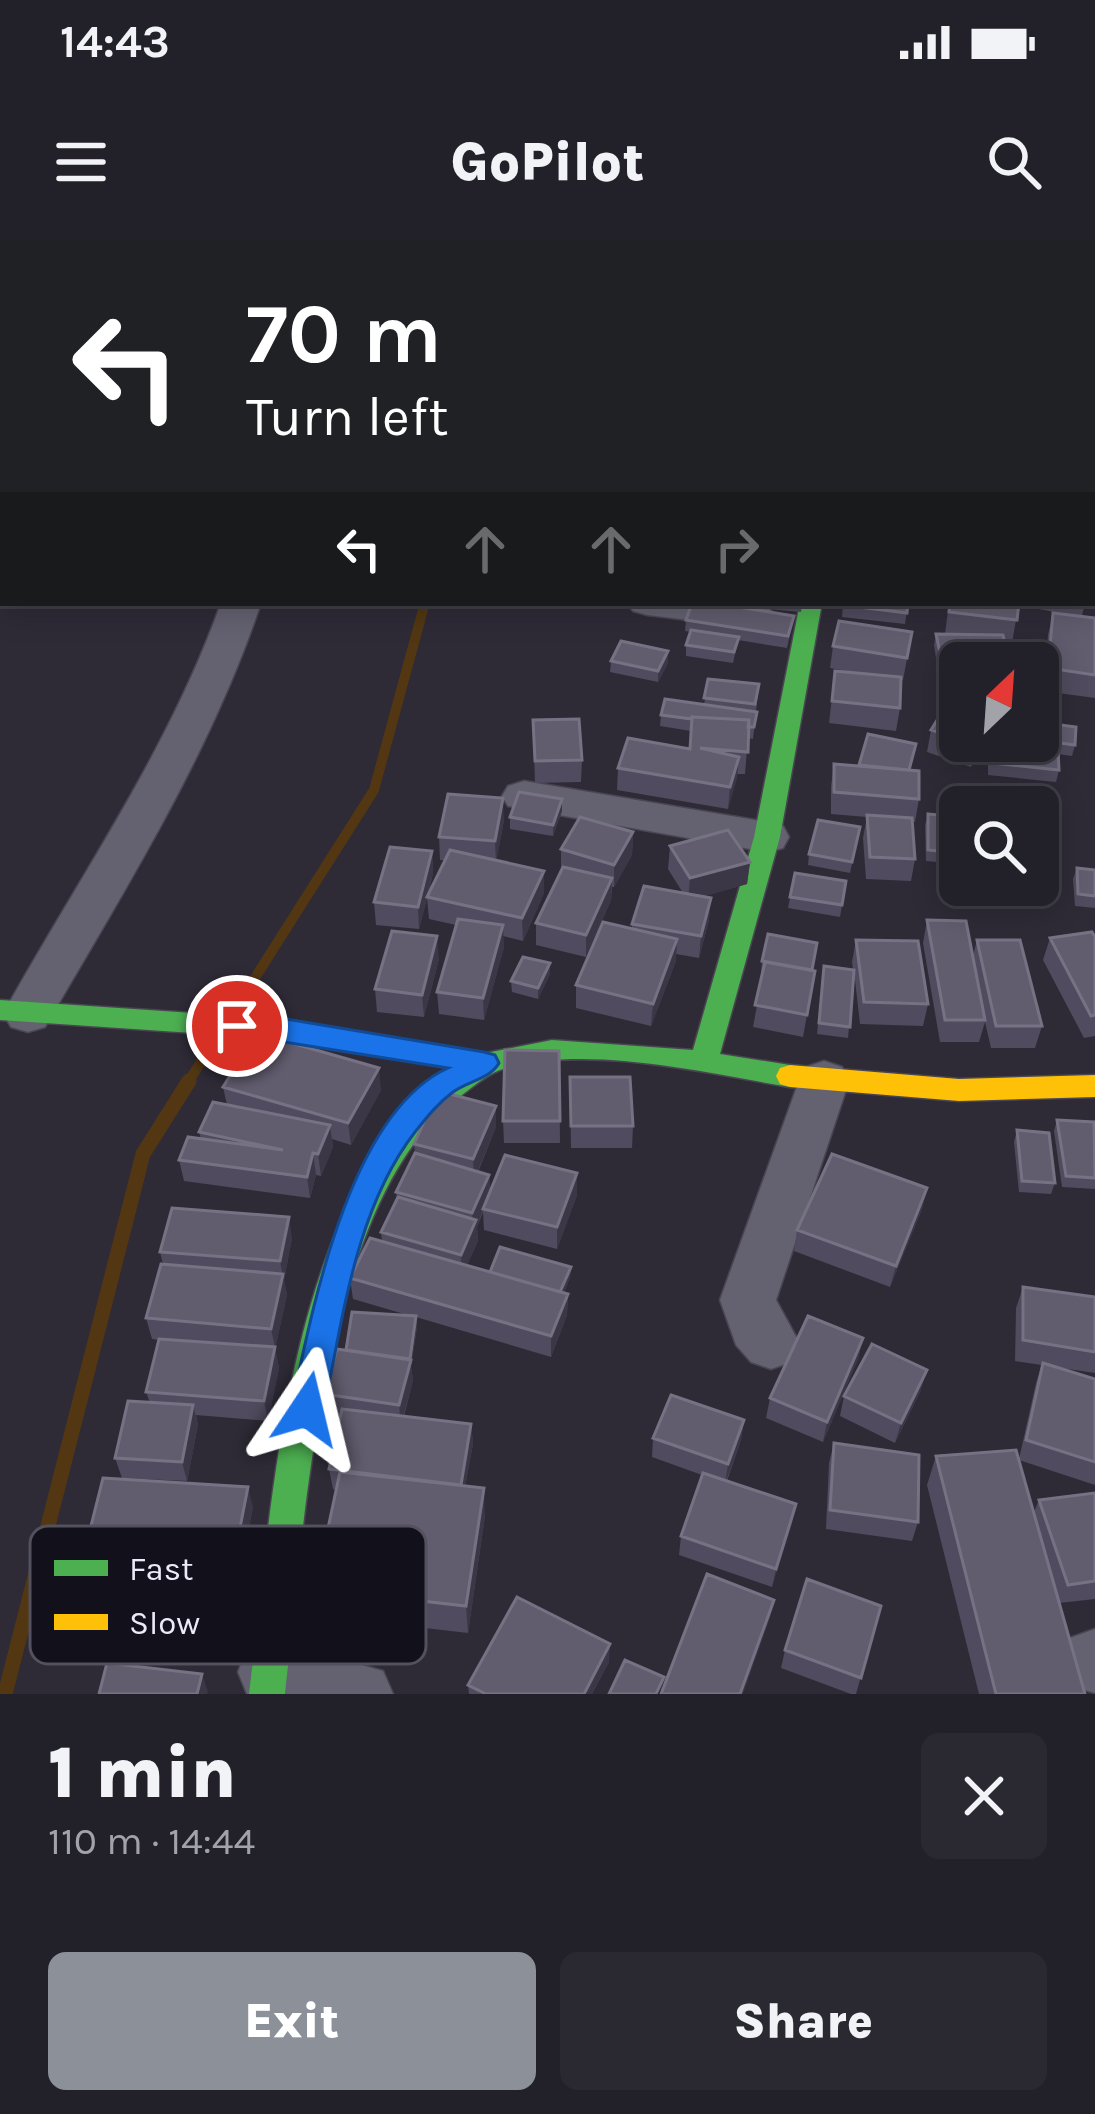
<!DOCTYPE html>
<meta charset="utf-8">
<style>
body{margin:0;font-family:Karla,sans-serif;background:#2a2831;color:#f1f3f6;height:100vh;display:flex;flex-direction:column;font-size:45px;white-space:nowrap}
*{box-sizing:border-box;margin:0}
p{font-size:39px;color:#a2a3a8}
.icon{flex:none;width:66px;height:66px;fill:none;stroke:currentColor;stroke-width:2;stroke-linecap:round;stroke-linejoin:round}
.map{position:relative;height:1454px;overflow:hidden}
.details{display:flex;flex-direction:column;background:#222029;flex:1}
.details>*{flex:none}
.top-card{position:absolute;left:0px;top:0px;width:1095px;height:366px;box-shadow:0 6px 30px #0003,0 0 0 3px #3f3e46;background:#202124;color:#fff;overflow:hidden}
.needle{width:78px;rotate:25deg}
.fabs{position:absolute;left:939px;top:402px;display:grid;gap:24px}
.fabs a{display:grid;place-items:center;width:120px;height:120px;border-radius:18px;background:#222029;box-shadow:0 6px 30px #0003,0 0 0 3px #3f3e46;font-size:60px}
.pin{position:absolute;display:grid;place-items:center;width:102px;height:102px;color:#fff;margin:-51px;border:6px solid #fff;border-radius:50%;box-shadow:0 3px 12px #0007}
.me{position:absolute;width:132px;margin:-66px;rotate:10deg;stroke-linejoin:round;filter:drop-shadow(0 0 9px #0008)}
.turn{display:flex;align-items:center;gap:42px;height:252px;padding:0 48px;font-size:54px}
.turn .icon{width:156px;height:156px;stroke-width:2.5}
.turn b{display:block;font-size:84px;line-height:102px}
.lanes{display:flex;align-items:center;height:114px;padding:0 48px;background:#0003;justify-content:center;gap:60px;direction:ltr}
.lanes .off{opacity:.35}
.round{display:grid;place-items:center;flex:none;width:126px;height:126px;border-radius:18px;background:#2a2831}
.overview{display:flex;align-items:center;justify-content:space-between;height:204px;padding:0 48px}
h1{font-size:72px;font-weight:800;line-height:90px}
.button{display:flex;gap:24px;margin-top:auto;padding:24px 48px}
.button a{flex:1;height:138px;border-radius:18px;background:#8c9099;color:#fff;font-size:48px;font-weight:800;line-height:138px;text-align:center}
.button a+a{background:#2a2831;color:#f1f3f6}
.status{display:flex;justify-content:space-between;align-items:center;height:84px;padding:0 60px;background:#222029;direction:ltr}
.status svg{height:33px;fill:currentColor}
header{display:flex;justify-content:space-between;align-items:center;height:156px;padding:0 48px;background:#222029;font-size:54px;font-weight:800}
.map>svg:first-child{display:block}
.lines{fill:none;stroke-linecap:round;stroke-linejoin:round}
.stream-far2{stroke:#523712;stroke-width:9}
.stream-far1{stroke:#523712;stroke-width:10}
.stream{stroke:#523712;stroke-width:15}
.street-casing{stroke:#494651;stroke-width:3}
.fast-casing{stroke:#494651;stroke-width:3}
.slow-casing{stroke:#494651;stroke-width:3}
.street{fill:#646171;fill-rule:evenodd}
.fast{fill:#4caf50;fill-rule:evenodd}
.slow{fill:#ffc107;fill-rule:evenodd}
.wall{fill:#504b5e}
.shaded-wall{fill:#3b3747}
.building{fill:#615c6e;stroke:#767284;stroke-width:3}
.route{fill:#1a73e8;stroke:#114b97;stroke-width:3}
.key{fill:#12101b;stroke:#53515e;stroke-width:3}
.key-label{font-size:33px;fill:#ece9f9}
</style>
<div class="status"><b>14:43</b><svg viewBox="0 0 49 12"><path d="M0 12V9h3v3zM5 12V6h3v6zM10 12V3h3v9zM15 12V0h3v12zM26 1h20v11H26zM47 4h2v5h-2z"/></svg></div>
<header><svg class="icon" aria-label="menu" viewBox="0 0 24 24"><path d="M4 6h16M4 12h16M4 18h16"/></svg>GoPilot<svg class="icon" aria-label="search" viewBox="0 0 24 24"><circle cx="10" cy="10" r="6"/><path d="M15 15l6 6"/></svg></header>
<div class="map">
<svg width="1095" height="1454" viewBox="0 0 1095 1454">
<rect width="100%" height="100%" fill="#2e2b37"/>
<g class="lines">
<!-- stream-far2 -->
<path class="stream-far2" d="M 423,369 L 425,363"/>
<!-- stream-far1 -->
<path class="stream-far1" d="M 234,771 L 374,550 L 424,366
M 187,844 L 216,798"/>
<!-- stream -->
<path class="stream" d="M 5,1454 L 143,914 L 189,841"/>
<defs>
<path id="street" d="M 426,0 L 456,0 L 456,3 L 426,3 Z
M 861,0 L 891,0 L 891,3 L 861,3 Z
M 1092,222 L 1095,222 L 1095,244 L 1092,244 Z
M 221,363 L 261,363 C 210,515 125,649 45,787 L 28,792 L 11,787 L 3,774 C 79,637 168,512 221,363 Z
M 627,363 L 746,363 L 769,368 L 775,376 L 769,384 L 755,388 L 647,375 L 633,371 Z
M 524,541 L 767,582 L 783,586 L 789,597 L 783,608 L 767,612 L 508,566 L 502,556 L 508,546 Z
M 824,821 L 842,827 L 849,841 L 776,1060 L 800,1104 L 791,1122 L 771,1129 L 751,1122 L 736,1105 L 720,1060 L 799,841 L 806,827 Z
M 1095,1389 L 1095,1453 L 1067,1445 L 1058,1422 L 1067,1399 Z
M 270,1400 L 383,1431 L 393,1454 L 247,1454 L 238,1432 L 247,1409 Z"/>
<path id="fast" d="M 800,363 L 822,363 L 780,597 L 720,814 L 790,825 L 800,828 L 804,836 L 800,844 L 790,847 C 705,833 583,803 500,830 C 486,835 474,846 462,855 C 320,956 304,1291 285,1454 L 249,1454 C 272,1264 284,1015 412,862 C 423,848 442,839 456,829 L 280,799 L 0,780 L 0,760 L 280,779 L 486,813 L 552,800 L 693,810 L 754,597 Z"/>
<path id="slow" d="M 790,825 L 959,839 L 1095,835 L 1095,857 L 959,861 L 790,847 L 780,844 L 776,836 L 780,828 Z"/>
</defs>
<!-- street casing -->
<use href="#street" class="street-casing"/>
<!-- fast casing -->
<use href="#fast" class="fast-casing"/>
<!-- slow casing -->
<use href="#slow" class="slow-casing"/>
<!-- street -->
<use href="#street" class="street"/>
<!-- fast -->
<use href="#fast" class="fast"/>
<!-- slow -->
<use href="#slow" class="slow"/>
</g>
<!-- wall -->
<path class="wall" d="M 733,363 L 802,363 L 801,372 L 733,366 Z
M 908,363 L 905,384 L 842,377 L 843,365 Z
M 949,363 L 1019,363 L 1012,403 L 1005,402 L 1007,414 L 1005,423 L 937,424 L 934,405 L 936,394 L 945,394 Z
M 1024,363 L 1085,363 L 1082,376 L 1095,378 L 1095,458 L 1043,451 L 1048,395 L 1053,373 L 1064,374 L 1024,366 Z
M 794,376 L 787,408 L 738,400 L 733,423 L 686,416 L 686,405 L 691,392 L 685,391 L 686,380 Z
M 912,392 L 903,440 L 901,440 L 900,468 L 896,491 L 829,483 L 835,431 L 858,433 L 830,428 L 833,406 Z
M 611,421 L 668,423 L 658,442 L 610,432 Z
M 708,439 L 759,444 L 753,499 L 748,498 L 745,534 L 737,534 L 728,569 L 617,550 L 618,528 L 690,509 L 691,491 L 660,486 L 661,475 L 704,465 Z
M 960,455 L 960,501 L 986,501 L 971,527 L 927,512 L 931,490 Z
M 533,480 L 582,520 L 581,542 L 535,543 Z
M 1038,482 L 1075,505 L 1072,516 L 1058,514 L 1059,530 L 1056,542 L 988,535 L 988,513 L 990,502 L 1017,504 L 1017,501 L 1038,501 Z
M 834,524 L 910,530 L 919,559 L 915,582 L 912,581 L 915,619 L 911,641 L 866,639 L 863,598 L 867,577 L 831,574 L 831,546 Z
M 562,559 L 562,571 L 553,596 L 510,589 L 510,577 Z
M 928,574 L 960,577 L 960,624 L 926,621 L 925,585 Z
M 504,580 L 496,621 L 544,631 L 544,653 L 523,701 L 503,696 L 504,707 L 484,780 L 439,774 L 437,752 L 456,685 L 429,679 L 427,658 L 419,689 L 376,685 L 374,662 L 432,611 L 433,633 L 428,656 L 446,620 L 440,620 L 439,597 Z
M 860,587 L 850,633 L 808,625 L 809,614 Z
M 633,592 L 632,615 L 614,647 L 612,647 L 611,660 L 586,717 L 536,705 L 536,683 L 561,632 L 561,609 Z
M 670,606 L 750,622 L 747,644 L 704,656 L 709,680 L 699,718 L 676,714 L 676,721 L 651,786 L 576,768 L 576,745 L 632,688 L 632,684 L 683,653 L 668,629 Z
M 1077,628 L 1095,630 L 1095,668 L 1075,666 L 1073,639 Z
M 795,633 L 846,641 L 840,677 L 788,668 Z
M 927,680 L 973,716 L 977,700 L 1042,786 L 1035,808 L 991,808 L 985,782 L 979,802 L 940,802 L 923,703 Z
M 1095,697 L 1095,796 L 1084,798 L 1043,720 L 1050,698 Z
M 856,700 L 928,764 L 923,786 L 860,784 L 854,731 L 848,798 L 817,794 L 824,726 L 853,730 L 852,722 Z
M 439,719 L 424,777 L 377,772 L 375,749 Z
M 762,721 L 815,731 L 803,797 L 753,787 L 763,733 L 761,732 Z
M 550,723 L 550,734 L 538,759 L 512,752 L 511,741 Z
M 559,811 L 560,903 L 504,903 L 503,881 Z
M 570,837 L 633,886 L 632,908 L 571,908 Z
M 223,847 L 381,850 L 351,905 L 332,899 L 333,907 L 321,936 L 316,935 L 310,958 L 184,941 L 179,920 L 201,899 L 199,892 L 227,865 Z
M 496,866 L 496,887 L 478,932 L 489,935 L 490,952 L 577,955 L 557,1009 L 484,990 L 483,972 L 477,987 L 478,1001 L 467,1025 L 490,1032 L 571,1027 L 570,1037 L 564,1053 L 568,1054 L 567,1075 L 551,1117 L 416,1077 L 417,1087 L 411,1126 L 413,1140 L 404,1176 L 471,1184 L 473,1204 L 465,1246 L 485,1276 L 468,1393 L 321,1376 L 315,1349 L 336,1250 L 333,1249 L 329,1229 L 341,1176 L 328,1174 L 324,1154 L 346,1110 L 411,1076 L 353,1059 L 350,1038 L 382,1002 L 381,992 L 397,959 L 396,952 L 415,913 L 414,904 Z
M 1057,880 L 1094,884 L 1095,880 L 1095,949 L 1062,947 L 1054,891 Z
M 1017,890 L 1055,943 L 1051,954 L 1019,952 L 1014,902 Z
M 927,948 L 922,969 L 890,1047 L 794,1011 L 797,990 Z
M 292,998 L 284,1040 L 287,1055 L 275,1109 L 279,1128 L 268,1181 L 196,1175 L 198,1185 L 187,1241 L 122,1238 L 115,1218 L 150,1163 L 146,1152 L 159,1100 L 152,1099 L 146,1078 L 163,1024 L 160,1012 Z
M 1023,1047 L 1095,1057 L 1095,1133 L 1061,1128 L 1095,1139 L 1095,1245 L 1019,1220 L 1034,1272 L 1039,1260 L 1095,1253 L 1095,1359 L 1059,1363 L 1085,1454 L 979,1454 L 927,1245 L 936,1216 L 1019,1219 L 1036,1143 L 1042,1125 L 1015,1121 L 1016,1068 Z
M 863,1098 L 858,1119 L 823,1202 L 766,1178 L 770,1158 Z
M 921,1150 L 895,1203 L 840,1176 L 844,1156 Z
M 744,1180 L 741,1200 L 727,1241 L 796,1264 L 772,1347 L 679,1315 L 681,1296 L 702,1235 L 652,1217 L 653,1198 Z
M 834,1203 L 918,1282 L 912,1301 L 826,1289 L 829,1223 Z
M 253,1267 L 241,1327 L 95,1317 L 88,1298 Z
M 881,1366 L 856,1454 L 851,1454 L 781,1428 L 785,1410 Z
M 609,1422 L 592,1454 L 469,1454 L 468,1445 Z"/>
<!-- shaded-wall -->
<path class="shaded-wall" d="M 668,411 L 668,423 L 658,442 L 658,431 Z
M 978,501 L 986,501 L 971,527 L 976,504 Z
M 739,517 L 737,539 L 728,569 L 730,547 Z
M 503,558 L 504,580 L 496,624 L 495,601 Z
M 562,559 L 562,571 L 553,596 L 553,585 Z
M 633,592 L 632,615 L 614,647 L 614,625 Z
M 432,611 L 433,633 L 419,689 L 418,667 Z
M 750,622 L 747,644 L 688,661 L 690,638 Z
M 544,631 L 544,653 L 523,701 L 522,678 Z
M 612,638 L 611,660 L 586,717 L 586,695 Z
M 711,658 L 709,680 L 699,718 L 701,696 Z
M 503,685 L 504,707 L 484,780 L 483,758 Z
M 437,696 L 439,719 L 424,777 L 422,755 Z
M 677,699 L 676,721 L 651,786 L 653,764 Z
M 550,723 L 550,734 L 538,759 L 538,748 Z
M 379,828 L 381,850 L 351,905 L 348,883 Z
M 496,866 L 496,887 L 474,940 L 473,919 Z
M 330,885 L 333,907 L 321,936 L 318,914 Z
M 313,913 L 316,935 L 310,958 L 307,937 Z
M 577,933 L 577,955 L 557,1009 L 557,987 Z
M 489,935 L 490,956 L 483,969 L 477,987 L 478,1001 L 462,1036 L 461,1015 L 473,988 L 472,973 Z
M 927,948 L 922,969 L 890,1047 L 896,1026 Z
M 289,977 L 292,998 L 284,1040 L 287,1055 L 275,1109 L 279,1128 L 268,1181 L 264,1161 L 275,1107 L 271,1089 L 283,1037 L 280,1021 Z
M 571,1027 L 570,1037 L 560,1063 L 560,1053 Z
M 568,1054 L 567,1075 L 551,1117 L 551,1096 Z
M 416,1076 L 417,1087 L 411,1126 L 413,1140 L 401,1185 L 399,1165 Z
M 863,1098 L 858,1119 L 823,1202 L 827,1182 Z
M 927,1130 L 921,1150 L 895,1203 L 901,1183 Z
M 193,1165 L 198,1185 L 187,1241 L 182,1222 Z
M 744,1180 L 741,1200 L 725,1244 L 728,1224 Z
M 471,1184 L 473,1204 L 462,1264 L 461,1245 Z
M 248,1247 L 253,1267 L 241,1327 L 236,1308 Z
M 484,1248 L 485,1276 L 468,1393 L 466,1366 Z
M 796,1264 L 792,1284 L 772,1347 L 776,1329 Z
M 774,1360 L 770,1378 L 743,1454 L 740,1454 Z
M 610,1404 L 609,1422 L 592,1454 L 584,1454 Z
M 202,1434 L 208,1452 L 207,1454 L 197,1454 Z"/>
<!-- building -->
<path class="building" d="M 755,0 L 805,0 L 804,3 L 754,3 Z
M 812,0 L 865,0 L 864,3 L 812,3 Z
M 692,363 L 714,363 L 794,376 L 788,396 L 686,380 Z
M 844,363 L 908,363 L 907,373 L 843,365 Z
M 950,363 L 1019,363 L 1017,380 L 949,372 Z
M 1053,373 L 1095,378 L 1095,435 L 1048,428 Z
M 839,381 L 912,392 L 907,418 L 833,406 Z
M 691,390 L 739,397 L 734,412 L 686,405 Z
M 936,394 L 1003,395 L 1007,414 L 940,413 Z
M 621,401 L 668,411 L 658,431 L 611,421 Z
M 835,431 L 901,437 L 900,468 L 832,461 Z
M 708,439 L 759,444 L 755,464 L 704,458 Z
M 954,453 L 960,455 L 960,499 L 931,490 Z
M 665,459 L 757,472 L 754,487 L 748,487 L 749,480 L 692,477 L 692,479 L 661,475 Z
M 692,477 L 749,480 L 748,512 L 700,508 L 739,517 L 730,547 L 618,528 L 628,498 L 690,509 Z
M 579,479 L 582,520 L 535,521 L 533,480 Z
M 1038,482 L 1076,487 L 1075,505 L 1038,500 Z
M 868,494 L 916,504 L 909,530 L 859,525 Z
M 990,502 L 1058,508 L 1059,530 L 991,523 Z
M 834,524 L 919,531 L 919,559 L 834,552 Z
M 519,552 L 562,559 L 553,585 L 510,577 Z
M 448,554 L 503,558 L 495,601 L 439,597 Z
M 928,574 L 960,577 L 960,613 L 928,610 Z
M 867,575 L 912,578 L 915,619 L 870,617 Z
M 580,577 L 633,592 L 614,625 L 561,609 Z
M 818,580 L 860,587 L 852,622 L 809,614 Z
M 728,590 L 750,622 L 690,638 L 670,606 Z
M 390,607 L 432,611 L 418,667 L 374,662 Z
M 450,610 L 544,631 L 522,678 L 427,657 Z
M 563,627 L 612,638 L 586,695 L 536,683 Z
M 1077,628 L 1095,630 L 1095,656 L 1078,654 Z
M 795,633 L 846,641 L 842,665 L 790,657 Z
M 644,646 L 711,658 L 701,696 L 632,684 Z
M 458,679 L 503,685 L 483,758 L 437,752 Z
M 927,680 L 966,681 L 985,780 L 945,780 Z
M 603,682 L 677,699 L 653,764 L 576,745 Z
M 392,691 L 437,696 L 422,755 L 375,749 Z
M 1092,692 L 1095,697 L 1095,775 L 1091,776 L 1050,698 Z
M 768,694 L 817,703 L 812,730 L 762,721 Z
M 856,700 L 918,701 L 928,764 L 864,762 Z
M 977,700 L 1020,700 L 1042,786 L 996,786 Z
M 523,717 L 550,723 L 538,748 L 511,741 Z
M 765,722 L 815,731 L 807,775 L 755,765 Z
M 824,726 L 854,730 L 850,787 L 819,783 Z
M 256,793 L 379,828 L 348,883 L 223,847 Z
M 505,810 L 559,811 L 560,881 L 503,881 Z
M 570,837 L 630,837 L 633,886 L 571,886 Z
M 438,851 L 496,866 L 473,919 L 414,904 Z
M 213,862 L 330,885 L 318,914 L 313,913 L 307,937 L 179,920 L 188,897 L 283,910 L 199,892 Z
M 1057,880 L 1094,882 L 1095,938 L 1066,936 Z
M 1017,890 L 1049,893 L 1055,943 L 1022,941 Z
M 415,913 L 489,935 L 472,973 L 396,952 Z
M 832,914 L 927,948 L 896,1026 L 797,990 Z
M 505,915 L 577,933 L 557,987 L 483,969 Z
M 398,957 L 476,980 L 461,1015 L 381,992 Z
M 172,968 L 289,977 L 280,1021 L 160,1012 Z
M 370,998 L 568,1054 L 551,1096 L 350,1038 Z
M 500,1007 L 571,1027 L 560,1052 L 490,1032 Z
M 161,1024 L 283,1034 L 271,1089 L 146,1078 Z
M 1023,1047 L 1095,1057 L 1095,1112 L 1023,1100 Z
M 352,1072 L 416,1076 L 410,1119 L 346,1110 Z
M 808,1076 L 863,1098 L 827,1182 L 770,1158 Z
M 159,1099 L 275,1107 L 264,1161 L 146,1152 Z
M 872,1104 L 927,1130 L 901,1183 L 844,1156 Z
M 337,1109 L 411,1120 L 399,1165 L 324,1154 Z
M 1043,1123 L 1095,1139 L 1095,1222 L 1026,1200 Z
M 671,1155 L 744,1180 L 728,1224 L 653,1198 Z
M 128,1161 L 193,1165 L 182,1222 L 115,1218 Z
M 342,1169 L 471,1184 L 461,1245 L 329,1229 Z
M 834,1203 L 919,1215 L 918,1282 L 830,1270 Z
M 1016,1210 L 1085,1454 L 996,1454 L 936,1216 Z
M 340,1232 L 484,1248 L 466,1366 L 315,1349 Z
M 703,1233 L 796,1264 L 776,1329 L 681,1296 Z
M 103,1238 L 248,1247 L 236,1308 L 88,1298 Z
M 1095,1253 L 1095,1341 L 1068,1345 L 1039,1260 Z
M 707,1334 L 774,1360 L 740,1454 L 661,1454 Z
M 807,1339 L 881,1366 L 861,1438 L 785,1410 Z
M 517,1357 L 610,1404 L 584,1454 L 486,1454 L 468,1445 Z
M 625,1420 L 664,1437 L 656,1454 L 609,1454 Z
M 107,1423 L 202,1434 L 197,1454 L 99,1454 Z"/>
<!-- route -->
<path class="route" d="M 237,775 L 280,778 L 484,812 L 495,815 L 499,823 C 490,839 468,841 453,852 C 438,863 427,877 415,892 C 356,968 343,1077 324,1169 L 319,1180 L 307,1184 L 295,1180 L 291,1169 C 312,1072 348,874 448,828 L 227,793 L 223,786 L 227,779 Z"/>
<!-- legend -->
<rect x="30" y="1286" width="396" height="138" rx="18" class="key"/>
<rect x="54" y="1320" width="54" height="16" fill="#4caf50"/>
<rect x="54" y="1374" width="54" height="16" fill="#ffc107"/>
<g class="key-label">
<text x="129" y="1340">Fast</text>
<text x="129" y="1394">Slow</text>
</g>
</svg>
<div class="fabs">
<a><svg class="needle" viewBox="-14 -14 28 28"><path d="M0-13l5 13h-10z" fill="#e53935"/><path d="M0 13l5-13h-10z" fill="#a2a3a8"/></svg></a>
<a><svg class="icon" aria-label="search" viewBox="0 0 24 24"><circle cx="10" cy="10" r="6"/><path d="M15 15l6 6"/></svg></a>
</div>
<div class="pin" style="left:237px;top:786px;background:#d93025"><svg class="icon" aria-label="arrive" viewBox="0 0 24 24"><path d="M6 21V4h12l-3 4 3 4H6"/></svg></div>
<svg class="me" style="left:307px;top:1169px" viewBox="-20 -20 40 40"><path d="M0-17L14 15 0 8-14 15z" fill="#1a73e8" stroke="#fff" stroke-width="4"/></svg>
<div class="top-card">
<div class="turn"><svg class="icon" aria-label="left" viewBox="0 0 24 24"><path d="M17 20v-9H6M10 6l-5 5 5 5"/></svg><div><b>70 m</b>Turn left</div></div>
<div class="lanes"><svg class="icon" aria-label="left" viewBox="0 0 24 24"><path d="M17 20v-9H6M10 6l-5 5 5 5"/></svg><svg class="icon off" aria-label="ahead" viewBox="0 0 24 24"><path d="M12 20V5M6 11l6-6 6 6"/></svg><svg class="icon off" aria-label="ahead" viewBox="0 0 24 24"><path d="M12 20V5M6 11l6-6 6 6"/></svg><svg class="icon off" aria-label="right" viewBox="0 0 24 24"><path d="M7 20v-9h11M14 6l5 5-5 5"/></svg></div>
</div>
</div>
<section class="details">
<div class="overview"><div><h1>1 min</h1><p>110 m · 14:44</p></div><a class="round"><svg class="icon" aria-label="close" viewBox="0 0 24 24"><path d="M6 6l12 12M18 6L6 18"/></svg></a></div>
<div class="button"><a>Exit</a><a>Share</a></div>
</section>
